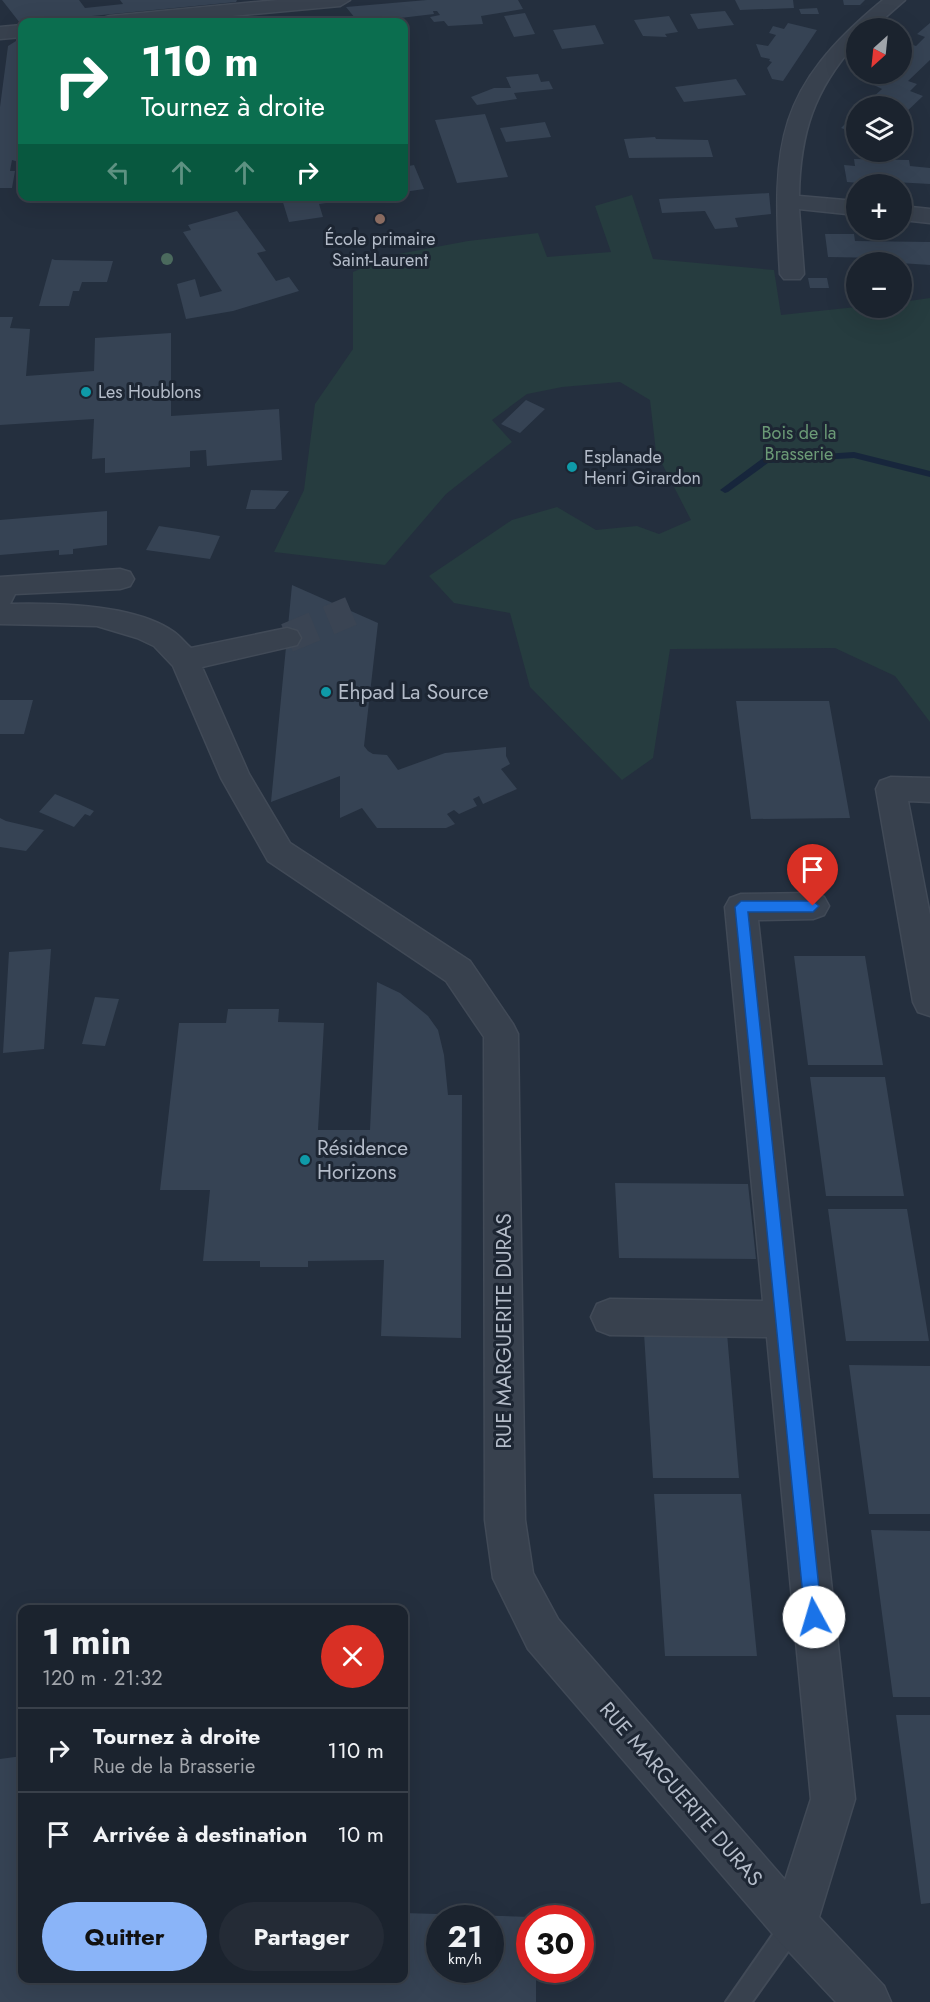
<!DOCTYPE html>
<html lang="fr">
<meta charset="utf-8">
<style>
body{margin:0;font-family:Jost,sans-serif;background:#242b36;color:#f1f3f6;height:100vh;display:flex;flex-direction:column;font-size:22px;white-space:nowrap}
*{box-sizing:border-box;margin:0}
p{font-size:20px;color:#a0a4aa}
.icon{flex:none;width:33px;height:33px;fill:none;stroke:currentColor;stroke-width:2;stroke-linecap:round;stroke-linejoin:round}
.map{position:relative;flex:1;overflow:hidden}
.side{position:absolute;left:18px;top:1605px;width:390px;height:378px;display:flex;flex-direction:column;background:#1b232e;border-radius:12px;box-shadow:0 6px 24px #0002,0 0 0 2px #39404a}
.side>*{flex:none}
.banner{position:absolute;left:18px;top:18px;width:390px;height:183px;border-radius:12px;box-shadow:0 6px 24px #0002,0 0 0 2px #39404a;background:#0b6e4f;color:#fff;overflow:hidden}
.needle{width:39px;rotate:207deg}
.tools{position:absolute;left:846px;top:18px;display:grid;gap:12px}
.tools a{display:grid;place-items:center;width:66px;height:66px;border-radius:50%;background:#1b232e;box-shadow:0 6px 24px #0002,0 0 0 2px #39404a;font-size:30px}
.speed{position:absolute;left:426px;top:1905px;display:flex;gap:12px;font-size:30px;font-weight:700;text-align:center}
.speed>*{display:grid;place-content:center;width:78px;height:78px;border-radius:50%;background:#1b232e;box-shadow:0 6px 24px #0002,0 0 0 2px #39404a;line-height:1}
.speed small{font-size:15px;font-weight:400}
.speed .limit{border:9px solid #d22;background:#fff;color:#111}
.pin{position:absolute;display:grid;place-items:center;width:51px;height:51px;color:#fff;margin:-62px -26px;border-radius:50% 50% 50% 0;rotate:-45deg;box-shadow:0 0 6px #0007}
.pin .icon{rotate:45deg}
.me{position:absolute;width:66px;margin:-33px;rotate:354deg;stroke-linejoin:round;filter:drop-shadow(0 0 4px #0008)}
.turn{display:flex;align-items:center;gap:21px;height:126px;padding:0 24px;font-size:27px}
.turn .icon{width:78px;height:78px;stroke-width:2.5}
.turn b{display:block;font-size:42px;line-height:51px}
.lanes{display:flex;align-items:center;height:57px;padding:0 24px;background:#0003;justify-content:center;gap:30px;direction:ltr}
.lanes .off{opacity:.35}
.round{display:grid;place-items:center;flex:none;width:63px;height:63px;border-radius:32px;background:#242b36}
.overview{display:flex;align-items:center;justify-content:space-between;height:102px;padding:0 24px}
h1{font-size:36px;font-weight:700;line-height:45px}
.action{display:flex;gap:12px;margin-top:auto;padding:12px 24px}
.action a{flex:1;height:69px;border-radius:36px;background:#8ab4f8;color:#111;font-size:24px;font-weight:700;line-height:69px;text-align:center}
.action a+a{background:#242b36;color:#f1f3f6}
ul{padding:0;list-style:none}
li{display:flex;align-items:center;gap:18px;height:84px;padding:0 24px;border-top:2px solid #39404a}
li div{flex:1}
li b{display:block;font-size:22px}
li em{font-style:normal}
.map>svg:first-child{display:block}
.green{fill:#263c3f}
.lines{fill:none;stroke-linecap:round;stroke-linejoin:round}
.stream{fill:#17263c;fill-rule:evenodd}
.building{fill:#364354;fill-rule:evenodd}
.street-tunnel{stroke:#3a4453;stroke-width:30;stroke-dasharray:30 15;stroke-linecap:butt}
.lane-casing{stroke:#414a57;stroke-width:4}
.street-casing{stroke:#414a57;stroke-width:3}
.lane{fill:#38414e;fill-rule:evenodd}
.street{fill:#38414e;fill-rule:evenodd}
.tree{fill:#4b6a5d}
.route{fill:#1a73e8;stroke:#114b97;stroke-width:1.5}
.education-dot{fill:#8d6e63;stroke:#1d2633;stroke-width:2}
.culture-dot{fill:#0f9aa8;stroke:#1d2633;stroke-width:2}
.labels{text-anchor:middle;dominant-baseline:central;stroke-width:6;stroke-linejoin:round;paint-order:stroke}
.far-poi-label{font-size:18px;fill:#b4bcc9;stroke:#1d2633;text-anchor:start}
.far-park-label{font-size:18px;fill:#6b9a76;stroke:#1d2633}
.poi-label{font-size:21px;fill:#b4bcc9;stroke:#1d2633;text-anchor:start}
.street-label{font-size:21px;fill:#b4bcc9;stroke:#1d2633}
</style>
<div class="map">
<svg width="930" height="2002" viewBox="0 0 930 2002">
<rect width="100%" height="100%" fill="#242f3e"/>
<!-- green -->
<path class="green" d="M 632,195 L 653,259 L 774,270 L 781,315 L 856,307 L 902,308 L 902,302 L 930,298 L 930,722 L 895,676 L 835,648 L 670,649 L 653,758 L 622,780 L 530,687 L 510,613 L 454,603 L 429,576 L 512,520 L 557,507 L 596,530 L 637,526 L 659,534 L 691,520 L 656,452 L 650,400 L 620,382 L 562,387 L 527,394 L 492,420 L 512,442 L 446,494 L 385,565 L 274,552 L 304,490 L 315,404 L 353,349 L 353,272 L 393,255 L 468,241 L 538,233 L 547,257 L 611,252 L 595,206 Z"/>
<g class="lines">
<!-- stream -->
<path class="stream" d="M 854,452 L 930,471 L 930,477 L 854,458 L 768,463 L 728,492 L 725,493 L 720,490 L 763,458 Z"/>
</g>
<!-- building -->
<path class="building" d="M 2,0 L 79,0 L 85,8 L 123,4 L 120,0 L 237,0 L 236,2 L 20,23 Z
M 427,0 L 518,0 L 523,9 L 481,16 L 483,24 L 448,26 L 444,21 L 434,22 L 430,17 L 440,15 L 437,11 L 433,11 L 434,14 L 375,21 L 374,16 L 355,18 L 346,7 Z
M 735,0 L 793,0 L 794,8 L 740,10 Z
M 843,0 L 865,0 L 860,5 L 844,5 Z
M 817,8 L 819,14 L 801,14 L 799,9 Z
M 725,11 L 734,25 L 698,29 L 690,14 Z
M 525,13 L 535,34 L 514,37 L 504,16 Z
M 669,16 L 678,32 L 665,34 L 667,37 L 643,36 L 634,20 Z
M 249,17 L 250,22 L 208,22 L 208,21 Z
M 788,23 L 817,30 L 783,81 L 772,79 L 767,68 L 772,62 L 769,61 L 770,59 L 761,57 L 756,44 L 768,46 L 776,35 L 769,33 L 773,26 L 784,29 Z
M 930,23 L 930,60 L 908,81 L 917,84 L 910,91 L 923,96 L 902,116 L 902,106 L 863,106 L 882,89 L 874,85 L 887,74 L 902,74 L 902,48 L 907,43 L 916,46 L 925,37 L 917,34 Z
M 595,25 L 604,44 L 562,49 L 553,30 Z
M 16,41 L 22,41 L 22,163 L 12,160 L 10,171 L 15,171 L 12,188 L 0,188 L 0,107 L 8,46 Z
M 538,74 L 541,82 L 549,81 L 553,89 L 514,93 L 517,99 L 477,105 L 471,97 L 494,88 L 511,88 L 506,77 Z
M 736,79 L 746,95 L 684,102 L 675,87 Z
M 856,113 L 856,133 L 841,128 Z
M 485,114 L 508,177 L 457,183 L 435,120 Z
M 545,122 L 551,137 L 506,142 L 500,128 Z
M 655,137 L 656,139 L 708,140 L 713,157 L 629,158 L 624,139 Z
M 854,159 L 909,160 L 910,166 L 930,168 L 930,184 L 859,180 L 860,183 L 847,182 L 844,165 L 855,166 Z
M 414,165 L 424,189 L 404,192 L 404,167 Z
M 769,193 L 771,214 L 735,218 L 738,227 L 715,229 L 705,211 L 662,213 L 659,199 Z
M 281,196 L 362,196 L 362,198 L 319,204 L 323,217 L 289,222 Z
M 237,211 L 266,251 L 257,253 L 276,281 L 289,277 L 299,291 L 233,311 L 186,319 L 177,284 L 195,279 L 200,297 L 222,291 L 183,232 L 191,230 L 188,225 Z
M 825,234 L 854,234 L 855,241 L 930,242 L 930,265 L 884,262 L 883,258 L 828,257 Z
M 52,259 L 55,260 L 113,261 L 107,282 L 82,282 L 79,291 L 73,291 L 69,306 L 39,306 Z
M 808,278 L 827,278 L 829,288 L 810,288 Z
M 0,317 L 13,317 L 10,328 L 30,329 L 26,376 L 94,371 L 95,338 L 171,333 L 171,416 L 279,409 L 282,460 L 207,466 L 206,450 L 190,451 L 190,467 L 105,473 L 105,458 L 92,459 L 94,419 L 0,425 Z
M 526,400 L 545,409 L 520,433 L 501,424 Z
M 251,490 L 289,491 L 275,509 L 246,509 Z
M 107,511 L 107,545 L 73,549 L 73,554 L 59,555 L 59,550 L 0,555 L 0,520 Z
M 159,526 L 198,532 L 220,536 L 210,559 L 146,550 Z
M 292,585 L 378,623 L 364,746 L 368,751 L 373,754 L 387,755 L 398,770 L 445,753 L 506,747 L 506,756 L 510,764 L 501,769 L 517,789 L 483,804 L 479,796 L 473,799 L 477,806 L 459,814 L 454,810 L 447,814 L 455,824 L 446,828 L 377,828 L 362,808 L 340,818 L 340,776 L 271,802 Z
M 0,700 L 33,700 L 24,734 L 0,734 Z
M 736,701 L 829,701 L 850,818 L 751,819 Z
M 55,794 L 79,804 L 94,811 L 90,816 L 85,814 L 74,827 L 39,812 Z
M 0,818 L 6,821 L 44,830 L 26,851 L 0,847 Z
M 51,949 L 44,1049 L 3,1053 L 9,952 Z
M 794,956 L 865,956 L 883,1065 L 808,1065 Z
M 377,982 L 400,993 L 428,1016 L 438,1030 L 444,1055 L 448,1095 L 462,1095 L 461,1338 L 381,1336 L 384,1260 L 308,1261 L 308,1267 L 260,1267 L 260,1261 L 203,1261 L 210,1190 L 160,1190 L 179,1023 L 226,1023 L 228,1009 L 279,1009 L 278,1022 L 324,1023 L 318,1130 L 370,1130 Z
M 95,997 L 119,999 L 105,1046 L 82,1044 Z
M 810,1077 L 885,1077 L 904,1196 L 826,1196 Z
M 615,1183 L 748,1184 L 756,1259 L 619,1258 Z
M 828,1209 L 907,1209 L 929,1341 L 846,1341 Z
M 644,1333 L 727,1333 L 739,1478 L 653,1478 Z
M 849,1365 L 930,1366 L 930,1514 L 869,1514 Z
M 654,1494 L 741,1494 L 757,1656 L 665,1656 Z
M 871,1530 L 930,1531 L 930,1697 L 893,1697 Z
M 896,1715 L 930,1715 L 930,1903 L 921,1904 Z
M 22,1756 L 22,1978 L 404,1978 L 404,1913 L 530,1917 L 530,1970 L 536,1970 L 536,2002 L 0,2002 L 0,1759 ZM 440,1918 L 490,1918 L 490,1970 L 440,1970 Z"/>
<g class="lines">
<!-- street-tunnel -->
<path class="street-tunnel" d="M 287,638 L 351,611"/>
<defs>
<path id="lane" d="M 793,1914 L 801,1917 L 804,1925 L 801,1933 L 752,2002 L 726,2002 L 785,1917 Z"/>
<path id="street" d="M 278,0 L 350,0 L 340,6 L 167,22 L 100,22 L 103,18 L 110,16 Z
M 883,0 L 905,0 L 873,28 L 856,28 L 856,43 C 814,90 800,133 799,196 L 856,201 L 856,215 L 799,209 L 804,274 L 800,279 L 784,279 L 780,274 C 772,142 776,88 883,0 Z
M 22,25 L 22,37 L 0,39 L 0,27 Z
M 902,206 L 930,209 L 930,223 L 902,220 Z
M 120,569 L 130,572 L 134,579 L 130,586 L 120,589 L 15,594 L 10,604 C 56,603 135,604 174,632 C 180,636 185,643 191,648 L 287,628 L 297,631 L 301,638 L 297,645 L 202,667 L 249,774 L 290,843 L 470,961 L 513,1024 L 518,1034 L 525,1520 L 533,1573 L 558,1619 L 785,1880 L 811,1799 L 767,1337 L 610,1335 L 597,1330 L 591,1317 L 597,1304 L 610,1299 L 763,1301 L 725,907 L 730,898 L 741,894 L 813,893 L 824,897 L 829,906 L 824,915 L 813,919 L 758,920 L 855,1799 L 819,1917 L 884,1986 L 891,2002 L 836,2002 L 778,1940 L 528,1649 L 493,1578 L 485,1520 L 484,1037 L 446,981 L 268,861 L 221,778 L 173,666 L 154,646 L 137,638 L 97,626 L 0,624 L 0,577 Z
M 891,777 L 930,778 L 930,802 L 908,801 L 930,915 L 930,1016 L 918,1012 L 913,1002 L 876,789 L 880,781 Z"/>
</defs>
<!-- lane casing -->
<use href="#lane" class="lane-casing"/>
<!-- street casing -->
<use href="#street" class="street-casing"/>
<!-- lane -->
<use href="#lane" class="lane"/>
<!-- street -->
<use href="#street" class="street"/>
</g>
<!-- trees -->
<circle class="tree" cx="167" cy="259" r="6"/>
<!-- route -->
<path class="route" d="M 741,901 L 813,901 L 819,906 L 813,912 L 748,912 L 822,1617 L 820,1623 L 814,1626 L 808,1623 L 805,1617 L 735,907 Z"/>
<!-- markers -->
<circle class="education-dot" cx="380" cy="219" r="6"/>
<g class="culture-dot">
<circle cx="86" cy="392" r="6"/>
<circle cx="572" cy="467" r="6"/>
<circle cx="326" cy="692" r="6"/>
<circle cx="305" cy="1160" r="6"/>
</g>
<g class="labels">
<!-- far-poi labels -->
<g class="far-poi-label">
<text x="380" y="239" text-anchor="middle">École primaire<tspan x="380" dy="21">Saint-Laurent</tspan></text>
<text x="98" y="392">Les Houblons</text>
<text x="584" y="457">Esplanade<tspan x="584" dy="21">Henri Girardon</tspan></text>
</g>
<!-- far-park labels -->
<g class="far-park-label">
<text x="799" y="433">Bois de la<tspan x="799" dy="21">Brasserie</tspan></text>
</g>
<!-- poi labels -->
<g class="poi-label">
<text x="338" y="692">Ehpad La Source</text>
<text x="317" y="1148">Résidence<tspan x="317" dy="24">Horizons</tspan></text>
</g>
<!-- street labels -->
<g class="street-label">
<text transform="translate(504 1331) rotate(-90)">RUE MARGUERITE DURAS</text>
<text transform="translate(681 1794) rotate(49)">RUE MARGUERITE DURAS</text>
</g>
</g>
</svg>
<div class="tools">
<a><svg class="needle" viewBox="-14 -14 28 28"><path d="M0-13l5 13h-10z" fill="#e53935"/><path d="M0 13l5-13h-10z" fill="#a0a4aa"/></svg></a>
<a><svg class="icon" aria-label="layers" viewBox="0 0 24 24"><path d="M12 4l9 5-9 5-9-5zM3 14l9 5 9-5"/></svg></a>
<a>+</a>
<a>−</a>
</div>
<div class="speed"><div>21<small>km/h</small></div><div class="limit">30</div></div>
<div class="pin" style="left:813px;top:906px;background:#d93025"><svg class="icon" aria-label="arrive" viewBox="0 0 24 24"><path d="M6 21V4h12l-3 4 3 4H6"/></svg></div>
<svg class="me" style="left:814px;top:1617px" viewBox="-20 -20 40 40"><circle r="19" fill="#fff"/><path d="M0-13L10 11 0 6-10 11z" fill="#1a73e8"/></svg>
<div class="banner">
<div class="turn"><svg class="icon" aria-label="right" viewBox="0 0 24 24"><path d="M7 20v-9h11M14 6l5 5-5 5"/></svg><div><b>110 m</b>Tournez à droite</div></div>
<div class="lanes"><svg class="icon off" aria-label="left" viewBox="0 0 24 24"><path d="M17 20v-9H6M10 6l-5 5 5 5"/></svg><svg class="icon off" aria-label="ahead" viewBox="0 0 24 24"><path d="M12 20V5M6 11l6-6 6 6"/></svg><svg class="icon off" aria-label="ahead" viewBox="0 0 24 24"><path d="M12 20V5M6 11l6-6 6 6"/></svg><svg class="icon" aria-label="right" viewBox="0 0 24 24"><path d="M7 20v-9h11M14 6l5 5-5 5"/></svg></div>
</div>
<section class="side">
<div class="overview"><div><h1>1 min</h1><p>120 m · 21:32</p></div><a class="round" style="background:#d93025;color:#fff"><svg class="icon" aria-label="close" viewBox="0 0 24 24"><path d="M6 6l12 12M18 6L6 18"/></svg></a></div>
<ul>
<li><svg class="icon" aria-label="right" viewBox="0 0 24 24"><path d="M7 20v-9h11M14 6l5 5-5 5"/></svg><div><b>Tournez à droite</b><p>Rue de la Brasserie</p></div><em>110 m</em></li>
<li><svg class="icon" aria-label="arrive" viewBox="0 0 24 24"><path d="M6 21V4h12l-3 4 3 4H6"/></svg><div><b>Arrivée à destination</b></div><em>10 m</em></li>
</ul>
<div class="action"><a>Quitter</a><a>Partager</a></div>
</section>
</div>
